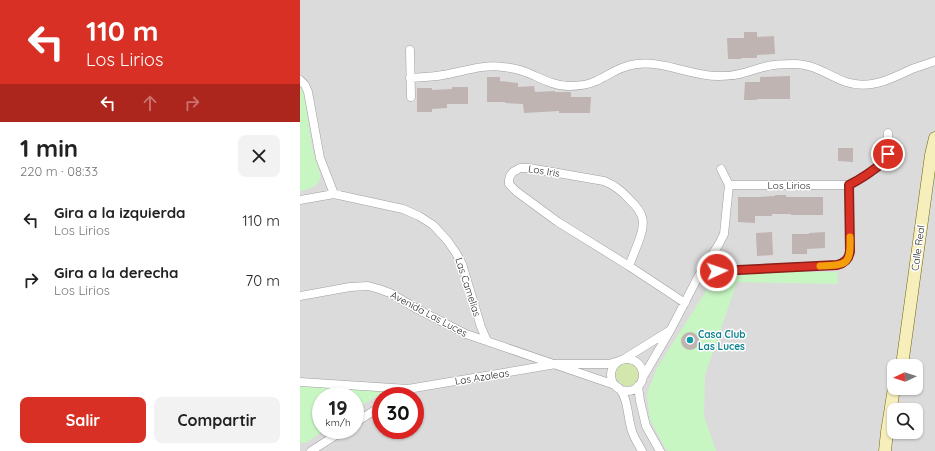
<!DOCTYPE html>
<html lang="es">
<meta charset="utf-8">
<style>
body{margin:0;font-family:Quicksand,sans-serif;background:#f2f2f2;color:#222;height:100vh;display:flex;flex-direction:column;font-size:15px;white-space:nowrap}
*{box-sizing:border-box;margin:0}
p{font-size:13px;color:#767676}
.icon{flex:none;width:22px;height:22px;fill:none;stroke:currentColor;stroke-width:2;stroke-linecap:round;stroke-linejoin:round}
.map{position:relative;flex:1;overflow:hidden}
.side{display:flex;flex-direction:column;background:#fff;width:300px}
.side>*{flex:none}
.hud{background:#d93025;color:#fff;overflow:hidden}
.needle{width:26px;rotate:266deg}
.fabs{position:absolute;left:587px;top:359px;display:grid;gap:8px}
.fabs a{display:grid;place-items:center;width:36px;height:36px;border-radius:8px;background:#fff;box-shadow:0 1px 3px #0004;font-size:20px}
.speed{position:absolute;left:12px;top:387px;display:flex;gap:8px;font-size:20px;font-weight:700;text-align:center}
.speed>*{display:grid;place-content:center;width:52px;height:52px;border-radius:50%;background:#fff;box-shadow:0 1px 3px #0004;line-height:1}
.speed small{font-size:10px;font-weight:400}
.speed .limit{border:6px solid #d22;background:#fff;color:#111}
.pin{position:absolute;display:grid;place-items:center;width:34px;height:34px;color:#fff;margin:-17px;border:2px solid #fff;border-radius:50%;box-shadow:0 1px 4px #0007}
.me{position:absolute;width:44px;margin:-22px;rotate:87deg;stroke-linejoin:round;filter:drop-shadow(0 0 3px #0008)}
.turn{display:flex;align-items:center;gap:14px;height:84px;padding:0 20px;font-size:18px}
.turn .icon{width:52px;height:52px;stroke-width:2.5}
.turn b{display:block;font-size:28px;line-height:34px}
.lanes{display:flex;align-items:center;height:38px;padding:0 20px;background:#0003;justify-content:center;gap:20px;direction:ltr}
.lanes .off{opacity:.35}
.round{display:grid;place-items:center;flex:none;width:42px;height:42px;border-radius:8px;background:#f2f2f2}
.headline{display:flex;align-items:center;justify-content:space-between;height:68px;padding:0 20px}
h1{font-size:24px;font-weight:700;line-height:30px}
.primary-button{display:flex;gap:8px;margin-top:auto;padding:8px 20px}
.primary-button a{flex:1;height:46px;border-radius:8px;background:#d93025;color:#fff;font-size:16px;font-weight:700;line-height:46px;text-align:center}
.primary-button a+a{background:#f2f2f2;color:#222}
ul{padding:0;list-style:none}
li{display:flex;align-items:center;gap:12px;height:60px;padding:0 20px}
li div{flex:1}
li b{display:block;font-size:15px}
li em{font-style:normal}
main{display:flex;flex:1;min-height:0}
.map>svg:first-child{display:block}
.residential{fill:#dcdbdb;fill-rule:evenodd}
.grass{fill:#d3e6ad}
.park{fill:#c8f6c3}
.building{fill:#bfb4b1}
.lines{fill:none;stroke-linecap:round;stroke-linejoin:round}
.minor-casing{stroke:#9f9f9f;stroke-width:9}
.secondary-casing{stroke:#706a0a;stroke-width:13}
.minor{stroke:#fff;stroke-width:8}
.secondary{stroke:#f6efbb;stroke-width:12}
.route-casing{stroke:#8d1f18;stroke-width:10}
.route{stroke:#d93025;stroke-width:7}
.slow{stroke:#f59e0b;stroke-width:7}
.culture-dot{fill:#0f9aa8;stroke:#fff;stroke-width:1.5}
.labels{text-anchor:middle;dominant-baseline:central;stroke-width:3;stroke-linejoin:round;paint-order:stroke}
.street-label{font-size:10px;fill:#1e1e1e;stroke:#fff}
.culture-label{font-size:10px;font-weight:bold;fill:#0d838f;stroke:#fff;text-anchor:start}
</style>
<main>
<section class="side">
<div class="hud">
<div class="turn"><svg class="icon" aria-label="left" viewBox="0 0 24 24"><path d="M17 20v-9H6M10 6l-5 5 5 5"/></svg><div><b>110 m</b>Los Lirios</div></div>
<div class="lanes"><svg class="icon" aria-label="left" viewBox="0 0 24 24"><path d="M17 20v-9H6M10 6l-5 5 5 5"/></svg><svg class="icon off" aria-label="ahead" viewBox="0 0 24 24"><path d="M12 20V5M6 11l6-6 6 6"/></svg><svg class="icon off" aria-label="right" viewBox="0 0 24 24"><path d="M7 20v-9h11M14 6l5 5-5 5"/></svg></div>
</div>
<div class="headline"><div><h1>1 min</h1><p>220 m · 08:33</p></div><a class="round"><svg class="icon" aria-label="close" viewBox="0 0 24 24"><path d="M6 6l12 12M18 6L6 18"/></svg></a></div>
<ul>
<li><svg class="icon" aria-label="left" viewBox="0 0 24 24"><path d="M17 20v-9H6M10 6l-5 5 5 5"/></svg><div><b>Gira a la izquierda</b><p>Los Lirios</p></div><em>110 m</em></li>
<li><svg class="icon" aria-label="right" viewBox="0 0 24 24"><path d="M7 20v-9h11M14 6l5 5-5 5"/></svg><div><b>Gira a la derecha</b><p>Los Lirios</p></div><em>70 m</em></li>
</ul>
<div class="primary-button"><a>Salir</a><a>Compartir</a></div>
</section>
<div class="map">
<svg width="635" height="451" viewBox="0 0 635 451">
<rect width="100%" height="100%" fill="#eee9e4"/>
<!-- residential -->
<path class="residential" d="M 0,0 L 635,0 L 635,451 L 0,451 ZM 594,366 L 616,366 L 616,388 L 594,388 ZM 21,396 L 55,396 L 55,430 L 21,430 ZM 81,396 L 115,396 L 115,430 L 81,430 ZM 594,410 L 616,410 L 616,432 L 594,432 Z"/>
<!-- grass -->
<path class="grass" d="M316 374a12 12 0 1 1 24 0a12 12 0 1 1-24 0Z"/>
<!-- park -->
<path class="park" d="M 0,86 L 4,94 C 8,114 9,135 14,155 C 15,161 22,173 20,179 C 17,187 8,190 0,191 Z
M 437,272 L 537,272 L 538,284 L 437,282 L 405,375 L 404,416 L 416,451 L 367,451 L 350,420 L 347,394 L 357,368 L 406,291 L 419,275 Z
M 0,386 L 86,390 L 55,410 L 55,396 L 21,396 L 21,430 L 25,430 L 5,443 L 0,443 Z"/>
<!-- building -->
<path class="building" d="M 444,32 L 457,32 L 457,37 L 474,36 L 475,54 L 457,55 L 457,58 L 441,58 L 441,59 L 428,59 L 427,38 L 444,38 Z
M 490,76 L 490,99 L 457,99 L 457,100 L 444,100 L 445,82 L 460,82 L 460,77 Z
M 187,77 L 200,77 L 200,81 L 218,83 L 218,87 L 234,86 L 235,92 L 255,91 L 255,92 L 271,92 L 271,97 L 291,97 L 290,113 L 259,113 L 259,111 L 224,113 L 223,104 L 205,103 L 205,102 L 187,102 Z
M 152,87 L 168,87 L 168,104 L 147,104 L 147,108 L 132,109 L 132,112 L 117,112 L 117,88 L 132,88 L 132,90 L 152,89 Z
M 538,148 L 553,148 L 553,162 L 538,161 Z
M 475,195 L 486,195 L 486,197 L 523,197 L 523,215 L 491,215 L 491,214 L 472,214 L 472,216 L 455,216 L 455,223 L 438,222 L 438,197 L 459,197 L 475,196 Z
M 472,232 L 473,255 L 457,256 L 456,233 Z
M 525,232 L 525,248 L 507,249 L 507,254 L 492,254 L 492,234 L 509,234 L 509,233 Z
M381 341a9 9 0 1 1 18 0a9 9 0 1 1-18 0Z"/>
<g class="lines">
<defs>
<path id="minor" d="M 110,50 L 111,97
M 110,78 C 121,77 133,77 143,75 C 163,72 182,64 203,67 C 214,68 225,71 235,76 C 246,81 257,86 269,86 C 278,86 288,85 296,81 C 299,80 301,78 304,77 C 314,71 326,65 337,64 C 365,61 391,76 418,76 C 425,76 432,76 439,74 C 449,72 458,68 468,66 C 476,64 486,64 495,64 C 514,64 529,76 546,82 C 570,90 591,79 612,69 C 620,66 628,64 635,61
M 0,80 L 5,85 L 8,92 L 20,158 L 34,194
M 429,185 L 549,185 L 567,175 L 586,160 L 588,154 L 588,133
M 0,200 L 34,194 L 103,209 L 119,216 L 133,225 L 147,240 L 156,253 L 162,264 L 181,327 L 187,341
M 329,266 C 332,258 335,251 338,243 C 346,223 345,214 329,199 C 322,191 314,185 304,181 L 229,168 L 220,168 L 213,172 L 210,176 L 209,180 L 209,184 L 217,192 L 258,222 L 329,266 L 385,303
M 398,277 L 417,271 L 537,265 C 545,263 549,259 550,251 L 549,185
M 0,296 L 50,287 L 68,286 L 79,289 L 90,293 L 119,310 L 166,334 L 315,385
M 324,359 L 369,331
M311 375a16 16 0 1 1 32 0a16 16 0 1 1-32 0Z
M 343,377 L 371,329 L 398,277 L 419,244 L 424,234 L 429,185 L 421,169
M 0,382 L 108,389 L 256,364 L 309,364 L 319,361
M 338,386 L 340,401 L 346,426 L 360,451
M 319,388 C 329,400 327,417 332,431 C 334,438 339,445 342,451
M 97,396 L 108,389
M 55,423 L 81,406
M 11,451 L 44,430"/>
<path id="secondary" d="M 603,366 L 603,358 L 631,155 L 635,138
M 585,451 L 587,432 L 594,388"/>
</defs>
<!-- minor casing -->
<use href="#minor" class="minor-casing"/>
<!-- secondary casing -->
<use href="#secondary" class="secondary-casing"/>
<!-- minor -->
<use href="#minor" class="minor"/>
<!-- secondary -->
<use href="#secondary" class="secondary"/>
</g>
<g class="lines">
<defs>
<path id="route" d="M 417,271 L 537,265 C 545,263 549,259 550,251 L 549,185 C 563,178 574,170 586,160 L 588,154"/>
</defs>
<!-- route casing -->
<use href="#route" class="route-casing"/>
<!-- route -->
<use href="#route" class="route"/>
<!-- slow -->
<path class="slow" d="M 520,266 C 547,265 551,265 550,237"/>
</g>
<!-- markers -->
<circle class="culture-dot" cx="390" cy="340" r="4"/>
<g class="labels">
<!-- street labels -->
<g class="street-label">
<text transform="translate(244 171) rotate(9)">Los Iris</text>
<text x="489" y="185">Los Lirios</text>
<text transform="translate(618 248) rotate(-82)">Calle Real</text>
<text transform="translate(168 287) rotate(72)">Las Camelias</text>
<text transform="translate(129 314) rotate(28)">Avenida Las Luces</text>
<text transform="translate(182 377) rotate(-9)">Las Azaleas</text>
</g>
<!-- culture labels -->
<g class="culture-label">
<text x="398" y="334">Casa Club<tspan x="398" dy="12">Las Luces</tspan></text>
</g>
</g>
</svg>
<div class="fabs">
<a><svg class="needle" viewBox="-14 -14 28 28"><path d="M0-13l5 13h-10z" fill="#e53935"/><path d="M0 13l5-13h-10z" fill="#767676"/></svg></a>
<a><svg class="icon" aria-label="search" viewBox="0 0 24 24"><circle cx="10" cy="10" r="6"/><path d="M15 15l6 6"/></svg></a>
</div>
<div class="speed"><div>19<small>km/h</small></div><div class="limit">30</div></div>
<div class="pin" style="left:588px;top:154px;background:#d93025"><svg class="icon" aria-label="arrive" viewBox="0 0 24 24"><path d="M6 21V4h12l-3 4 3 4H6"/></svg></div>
<svg class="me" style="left:417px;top:271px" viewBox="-20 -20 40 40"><circle r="17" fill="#d93025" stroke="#fff" stroke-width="3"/><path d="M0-11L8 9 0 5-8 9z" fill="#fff"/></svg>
</div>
</main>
